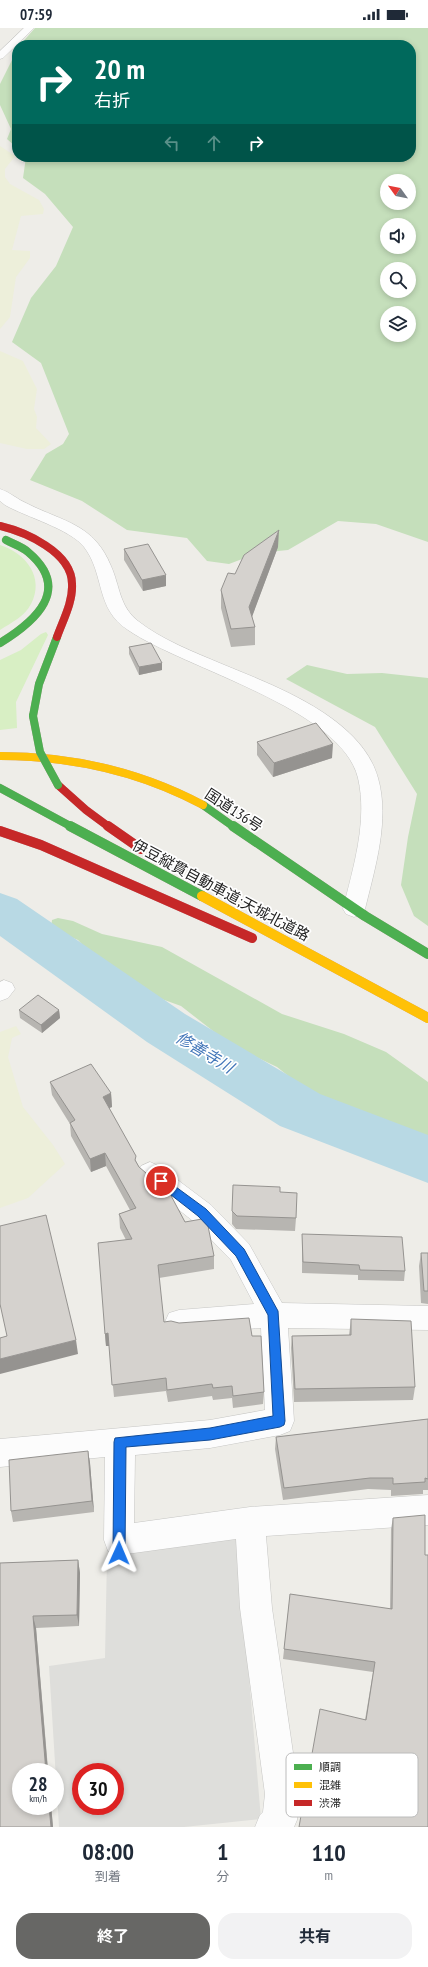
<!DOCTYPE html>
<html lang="ja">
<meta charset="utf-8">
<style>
body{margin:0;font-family:"PT Sans Narrow","Noto Sans JP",sans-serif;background:#f2f2f3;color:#1f2937;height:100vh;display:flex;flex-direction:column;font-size:15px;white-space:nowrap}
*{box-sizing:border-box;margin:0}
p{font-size:13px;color:#747a83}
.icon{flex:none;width:22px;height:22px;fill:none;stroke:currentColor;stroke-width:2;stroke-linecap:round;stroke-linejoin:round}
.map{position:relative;height:1799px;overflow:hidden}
.drawer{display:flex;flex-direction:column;background:#fff;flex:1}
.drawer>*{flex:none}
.hud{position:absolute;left:12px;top:12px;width:404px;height:122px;border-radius:16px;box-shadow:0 2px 6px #0003;background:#00695c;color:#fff;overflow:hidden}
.needle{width:26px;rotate:303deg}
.fabs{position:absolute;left:380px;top:146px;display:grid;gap:8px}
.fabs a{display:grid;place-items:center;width:36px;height:36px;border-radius:50%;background:#fff;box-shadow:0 2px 6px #0003;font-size:20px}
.speed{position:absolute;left:12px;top:1735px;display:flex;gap:8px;font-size:20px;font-weight:700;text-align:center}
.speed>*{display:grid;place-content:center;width:52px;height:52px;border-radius:50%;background:#fff;box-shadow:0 2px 6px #0003;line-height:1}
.speed small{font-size:10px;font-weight:400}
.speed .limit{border:6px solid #d22;background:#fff;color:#111}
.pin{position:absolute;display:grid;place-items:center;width:34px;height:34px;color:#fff;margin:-17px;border:2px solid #fff;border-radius:50%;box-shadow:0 1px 4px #0007}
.me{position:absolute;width:44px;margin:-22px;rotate:1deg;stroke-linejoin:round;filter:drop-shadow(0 0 3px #0008)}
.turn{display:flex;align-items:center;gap:14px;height:84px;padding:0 16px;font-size:18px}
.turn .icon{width:52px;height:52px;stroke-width:2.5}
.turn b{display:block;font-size:28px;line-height:34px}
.lanes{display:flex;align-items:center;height:38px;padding:0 16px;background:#0003;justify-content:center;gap:20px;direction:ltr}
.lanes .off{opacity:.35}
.eta{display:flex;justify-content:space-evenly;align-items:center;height:68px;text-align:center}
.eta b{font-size:24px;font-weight:700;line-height:28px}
.button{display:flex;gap:8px;margin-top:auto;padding:8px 16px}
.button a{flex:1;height:46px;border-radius:16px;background:#676765;color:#fff;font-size:16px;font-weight:700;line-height:46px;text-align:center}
.button a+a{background:#f2f2f3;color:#1f2937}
.status{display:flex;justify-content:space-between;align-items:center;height:28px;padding:0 20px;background:#fff;direction:ltr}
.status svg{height:11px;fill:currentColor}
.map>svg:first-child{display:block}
.farmland{fill:#edefda}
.grass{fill:#d8efc4}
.forest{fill:#c5dfbb;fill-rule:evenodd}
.parking{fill:#dededb;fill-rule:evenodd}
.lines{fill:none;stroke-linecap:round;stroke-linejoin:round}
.river{fill:#b8d9e4;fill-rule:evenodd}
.street-casing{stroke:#c6c6c4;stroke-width:1}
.fast-far1-casing{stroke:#c69da6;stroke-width:8}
.fast-casing{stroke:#c69da6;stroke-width:10}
.slow-far1-casing{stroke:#c69da6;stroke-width:8}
.slow-casing{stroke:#c69da6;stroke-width:10}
.jam-far1-casing{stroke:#c69da6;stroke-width:8}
.jam-casing{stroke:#c69da6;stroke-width:10}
.street{fill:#fcfcfc;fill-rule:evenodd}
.fast-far1{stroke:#4caf50;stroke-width:8}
.fast{stroke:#4caf50;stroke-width:10}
.slow-far1{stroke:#ffc107;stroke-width:8}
.slow{stroke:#ffc107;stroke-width:10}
.jam-far1{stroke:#c62828;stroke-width:8}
.jam{stroke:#c62828;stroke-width:10}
.fast-bridge-casing{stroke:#c69da6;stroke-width:8;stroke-linecap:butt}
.fast-bridge{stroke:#4caf50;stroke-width:8}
.wall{fill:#b7b5b1}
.shaded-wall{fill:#959390}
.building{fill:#d5d2ce;stroke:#959390}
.route{fill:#1a73e8;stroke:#114b97}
.labels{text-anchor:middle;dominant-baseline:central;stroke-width:3.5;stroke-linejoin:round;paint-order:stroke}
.street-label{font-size:15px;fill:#1f1f1f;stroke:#fff}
.water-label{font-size:16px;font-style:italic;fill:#4276b9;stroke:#fff}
.key{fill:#fff;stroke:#bcbcbc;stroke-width:1}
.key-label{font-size:11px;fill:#1f1f1f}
</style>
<div class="status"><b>07:59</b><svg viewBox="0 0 49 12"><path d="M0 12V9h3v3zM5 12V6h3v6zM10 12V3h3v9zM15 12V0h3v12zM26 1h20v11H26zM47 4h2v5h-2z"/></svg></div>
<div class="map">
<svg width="428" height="1799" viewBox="0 0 428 1799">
<rect width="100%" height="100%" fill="#eeede8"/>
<!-- farmland -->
<path class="farmland" d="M 0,118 L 15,128 L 5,141 L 5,149 L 10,156 L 39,172 L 44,181 L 43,186 L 21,188 L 12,222 L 30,223 L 30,230 L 16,249 L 10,289 L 0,301 Z
M 0,323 L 23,333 L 37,361 L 34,381 L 37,389 L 36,400 L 51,416 L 44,421 L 27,421 L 0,415 Z
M 16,998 L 21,1006 L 12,1010 L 8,1029 L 23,1079 L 53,1117 L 65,1136 L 28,1170 L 0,1180 L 0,1004 Z"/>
<!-- grass -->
<path class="grass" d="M 0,517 C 26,525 45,550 31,576 C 25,588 11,595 0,602 Z
M 46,604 L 48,607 L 16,674 L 17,700 L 0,702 L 0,632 L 21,622 L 41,606 Z"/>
<!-- forest -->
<path class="forest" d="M 35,0 L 428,0 L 428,514 L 376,496 L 338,493 L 288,522 L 258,525 L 229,536 L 207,533 L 187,510 L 127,502 L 82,473 L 30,452 L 46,426 L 63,416 L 69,406 L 41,335 L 12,314 L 31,270 L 56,238 L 73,199 L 45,166 L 23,150 L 26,129 L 411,129 L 411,17 L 20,17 ZM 387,153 L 409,153 L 409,175 L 387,175 ZM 387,197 L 409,197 L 409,219 L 387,219 ZM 387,241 L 409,241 L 409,263 L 387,263 ZM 387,285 L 409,285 L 409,307 L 387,307 Z
M 17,22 L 17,120 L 7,111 L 11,101 L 0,77 L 0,56 Z
M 307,637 L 347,646 L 382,645 L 428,650 L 428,898 L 414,888 L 401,857 L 408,809 L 417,766 L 375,699 L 286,651 Z
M 58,890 L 73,893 L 102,906 L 162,919 L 282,986 L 344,1006 L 386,1024 L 428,1054 L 428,1116 L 331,1082 L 277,1039 L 231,1017 L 181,978 L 145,965 L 112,949 L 78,912 L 51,901 L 52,892 Z"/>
<!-- parking -->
<path class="parking" d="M 237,1507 L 261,1791 L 184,1799 L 59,1799 L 49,1638 L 105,1630 L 107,1527 ZM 81,1744 L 115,1744 L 115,1778 L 81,1778 Z"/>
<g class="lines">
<!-- river -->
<path class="river" d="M 0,865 L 17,871 L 185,986 L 320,1066 L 428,1107 L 428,1155 L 280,1098 L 147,1014 L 0,908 Z"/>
<defs>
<path id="street" d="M 24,0 L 34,0 L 3,30 L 0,31 L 0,23 Z
M 0,461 C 10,464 18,472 28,476 C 64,494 94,496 111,538 C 120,558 119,578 138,593 C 162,612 194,624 222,636 C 275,658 361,689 378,750 C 390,792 375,840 365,881 L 362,886 L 354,889 L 346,886 L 343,881 C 353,840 368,793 358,750 C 341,680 185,641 128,602 C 95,581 105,546 84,519 C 70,501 26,489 5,477 L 0,473 Z
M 4,952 L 12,955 L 15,961 L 8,970 L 0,973 L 0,954 Z
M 150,1134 L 159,1138 L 211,1177 L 249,1216 L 282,1275 L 428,1278 L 428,1302 L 288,1300 L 294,1393 L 290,1403 L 280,1407 L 210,1420 L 135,1427 L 134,1495 L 250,1479 L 428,1467 L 428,1497 L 266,1508 L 272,1580 L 299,1766 L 297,1792 L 294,1799 L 255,1799 L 260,1787 L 263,1784 L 265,1766 L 240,1580 L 236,1511 L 119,1527 L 108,1523 L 104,1512 L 105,1429 L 0,1439 L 0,1411 L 210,1392 L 265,1382 L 261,1300 L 179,1306 L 169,1303 L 165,1294 L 169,1285 L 179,1282 L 254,1276 L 231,1232 L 193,1193 L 141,1152 L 137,1145 L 141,1138 Z"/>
<path id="fast-far1" d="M 0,615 C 36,593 72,561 28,524 C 21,518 13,516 6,512
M 33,688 L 39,656 L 57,609
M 0,760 L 72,799
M 203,777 L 234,799"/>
<path id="fast" d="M 70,798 L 202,868
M 233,798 L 365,888 L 428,926"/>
<path id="slow-far1" d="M 0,728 C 72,728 139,743 203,777"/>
<path id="slow" d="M 202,868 L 428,990"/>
<path id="jam-far1" d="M 0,498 C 25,504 72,524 72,556 C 73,574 63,592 57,609
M 58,757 L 86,782 L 109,799"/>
<path id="jam" d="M 108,798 L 141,821
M 0,803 L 41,817 L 252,910"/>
</defs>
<!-- street casing -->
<use href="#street" class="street-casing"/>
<!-- fast-far1 casing -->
<use href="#fast-far1" class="fast-far1-casing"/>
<!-- fast casing -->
<use href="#fast" class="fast-casing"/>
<!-- slow-far1 casing -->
<use href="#slow-far1" class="slow-far1-casing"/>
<!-- slow casing -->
<use href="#slow" class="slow-casing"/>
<!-- jam-far1 casing -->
<use href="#jam-far1" class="jam-far1-casing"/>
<!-- jam casing -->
<use href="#jam" class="jam-casing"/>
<!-- street -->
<use href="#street" class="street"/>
<!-- fast-far1 -->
<use href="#fast-far1" class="fast-far1"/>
<!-- fast -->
<use href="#fast" class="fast"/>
<!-- slow-far1 -->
<use href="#slow-far1" class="slow-far1"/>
<!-- slow -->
<use href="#slow" class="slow"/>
<!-- jam-far1 -->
<use href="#jam-far1" class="jam-far1"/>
<!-- jam -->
<use href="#jam" class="jam"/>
<defs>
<path id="fast-bridge" d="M 33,688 L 40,724 L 58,757"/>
</defs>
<!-- fast-bridge casing -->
<use href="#fast-bridge" class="fast-bridge-casing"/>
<!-- fast-bridge -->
<use href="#fast-bridge" class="fast-bridge"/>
</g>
<!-- wall -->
<path class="wall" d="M 278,519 L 252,588 L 255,599 L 255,617 L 231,619 L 221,580 L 221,562 L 235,546 Z
M 124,521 L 166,558 L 143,563 L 124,532 Z
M 129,619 L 162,635 L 162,642 L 139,647 L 129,626 Z
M 257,714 L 332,730 L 273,749 L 257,727 Z
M 19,982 L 59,982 L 60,990 L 42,1005 L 20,990 Z
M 50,1054 L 111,1065 L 112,1079 L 109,1080 L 139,1139 L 214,1228 L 214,1241 L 159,1250 L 164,1294 L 179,1295 L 252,1308 L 264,1364 L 263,1376 L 233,1380 L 232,1370 L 213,1372 L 212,1368 L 168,1374 L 166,1363 L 114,1369 L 109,1318 L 106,1318 L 105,1306 L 126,1212 L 120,1200 L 119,1186 L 130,1182 L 106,1138 L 91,1144 L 71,1108 L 70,1096 L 52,1067 Z
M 280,1164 L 296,1190 L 295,1203 L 236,1201 L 232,1196 L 232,1183 Z
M 302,1206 L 405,1243 L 404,1253 L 358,1252 L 358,1247 L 302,1245 Z
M 421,1225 L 428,1225 L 428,1276 L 421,1275 L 419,1238 Z
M 351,1291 L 415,1359 L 413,1372 L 294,1374 L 291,1320 L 292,1308 L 349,1307 Z
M 428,1391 L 428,1462 L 423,1462 L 423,1466 L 391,1468 L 391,1462 L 368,1461 L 283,1472 L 275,1421 L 276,1409 Z
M 88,1423 L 90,1435 L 94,1484 L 13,1494 L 11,1483 Z
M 393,1490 L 428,1799 L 365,1692 L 373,1644 L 283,1631 L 290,1566 L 390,1581 L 391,1501 Z
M 78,1532 L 80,1545 L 79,1598 L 36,1600 L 53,1799 L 0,1799 L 0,1535 Z"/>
<!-- shaded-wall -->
<path class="shaded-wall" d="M 279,502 L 278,519 L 249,597 L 249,579 Z
M 166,547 L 166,558 L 143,563 L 142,552 Z
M 162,635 L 162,642 L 139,647 L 139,639 Z
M 333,716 L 332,730 L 273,749 L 274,735 Z
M 59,982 L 60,990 L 42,1005 L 41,997 Z
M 111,1065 L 112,1079 L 104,1082 L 103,1069 Z
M 105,1125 L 106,1138 L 91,1144 L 90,1131 Z
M 108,1305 L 110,1318 L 106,1318 L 105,1306 Z
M 76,1312 L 78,1326 L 0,1346 L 0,1331 Z
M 88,1423 L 90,1435 L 94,1484 L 92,1473 Z
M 78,1532 L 80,1545 L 79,1598 L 77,1587 Z
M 33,1588 L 36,1600 L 48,1744 L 46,1744 Z
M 49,1778 L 51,1778 L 53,1799 L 51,1799 Z"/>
<!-- building -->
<path class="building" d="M 279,502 L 249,579 L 255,599 L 231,601 L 221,562 L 228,545 L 235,546 L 244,527 Z
M 148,516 L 166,547 L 142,552 L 124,521 Z
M 151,615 L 162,635 L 139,639 L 129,619 Z
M 316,695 L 333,716 L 274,735 L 257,714 Z
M 38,967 L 59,982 L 41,997 L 19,982 Z
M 91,1036 L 111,1065 L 103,1069 L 136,1128 L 135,1132 L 139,1139 L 146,1145 L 149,1151 L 152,1150 L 168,1162 L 185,1194 L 202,1191 L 208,1198 L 214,1228 L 158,1237 L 164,1294 L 171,1293 L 179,1295 L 249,1290 L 252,1308 L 261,1308 L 264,1364 L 233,1368 L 232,1358 L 213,1360 L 212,1356 L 167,1362 L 166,1350 L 112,1357 L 108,1305 L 105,1306 L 98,1215 L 132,1211 L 119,1186 L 136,1180 L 105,1125 L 90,1131 L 70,1095 L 75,1092 L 50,1054 Z
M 233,1157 L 280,1159 L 280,1164 L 297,1165 L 296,1190 L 237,1188 L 232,1183 Z
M 46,1187 L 76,1312 L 0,1331 L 0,1310 L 7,1308 L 0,1276 L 0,1198 Z
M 302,1206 L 402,1209 L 405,1243 L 360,1242 L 359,1237 L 303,1234 Z
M 421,1225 L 428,1225 L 428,1263 L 424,1263 Z
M 351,1291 L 411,1293 L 415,1359 L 295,1361 L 292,1308 L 351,1307 Z
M 428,1391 L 428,1451 L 425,1450 L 425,1454 L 393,1456 L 393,1450 L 370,1450 L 284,1460 L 276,1409 Z
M 88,1423 L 92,1473 L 11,1483 L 9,1432 Z
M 425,1487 L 425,1527 L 428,1527 L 428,1799 L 299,1799 L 320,1681 L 366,1692 L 375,1634 L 284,1621 L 290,1566 L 392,1581 L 393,1490 Z
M 78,1532 L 77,1587 L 33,1588 L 46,1744 L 21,1744 L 21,1778 L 49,1778 L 51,1799 L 0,1799 L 0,1535 Z"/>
<!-- route -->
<path class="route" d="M 161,1148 L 206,1181 L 244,1221 L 278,1283 L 285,1393 L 284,1397 L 280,1399 L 210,1412 L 126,1419 L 125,1525 L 123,1529 L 119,1531 L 114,1529 L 113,1525 L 114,1414 L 115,1410 L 210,1400 L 273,1388 L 268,1287 L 236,1228 L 198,1188 L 157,1156 L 155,1153 L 157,1149 Z"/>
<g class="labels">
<!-- street labels -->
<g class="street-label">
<text transform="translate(234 782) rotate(33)">国道136号</text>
<text transform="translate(221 862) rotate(28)">伊豆縦貫自動車道;天城北道路</text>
</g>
<!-- water labels -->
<g class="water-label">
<text transform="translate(205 1024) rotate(31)">修善寺川</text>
</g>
</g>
<!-- legend -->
<rect x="286" y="1725" width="132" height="64" rx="6" class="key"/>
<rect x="294" y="1736" width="18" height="6" fill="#4caf50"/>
<rect x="294" y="1754" width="18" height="6" fill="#ffc107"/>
<rect x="294" y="1772" width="18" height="6" fill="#c62828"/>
<g class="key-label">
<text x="319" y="1743">順調</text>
<text x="319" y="1761">混雑</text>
<text x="319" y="1779">渋滞</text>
</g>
</svg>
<div class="fabs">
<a><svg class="needle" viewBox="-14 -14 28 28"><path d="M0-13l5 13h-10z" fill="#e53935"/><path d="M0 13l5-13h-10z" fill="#747a83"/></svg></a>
<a><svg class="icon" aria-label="sound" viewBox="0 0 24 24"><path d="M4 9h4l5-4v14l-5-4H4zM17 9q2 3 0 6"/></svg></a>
<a><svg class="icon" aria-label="search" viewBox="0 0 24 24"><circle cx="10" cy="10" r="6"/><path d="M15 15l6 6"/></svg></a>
<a><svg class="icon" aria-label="layers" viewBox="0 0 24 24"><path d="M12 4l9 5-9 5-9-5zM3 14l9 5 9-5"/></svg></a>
</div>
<div class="speed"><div>28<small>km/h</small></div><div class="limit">30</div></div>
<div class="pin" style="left:161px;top:1153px;background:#d93025"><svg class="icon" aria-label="arrive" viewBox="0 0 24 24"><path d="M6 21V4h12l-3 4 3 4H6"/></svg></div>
<svg class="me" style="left:119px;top:1525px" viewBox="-20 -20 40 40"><path d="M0-17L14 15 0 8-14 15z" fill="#1a73e8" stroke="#fff" stroke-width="4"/></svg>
<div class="hud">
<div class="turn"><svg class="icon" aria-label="right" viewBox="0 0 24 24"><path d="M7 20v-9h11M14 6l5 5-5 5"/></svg><div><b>20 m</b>右折</div></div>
<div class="lanes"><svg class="icon off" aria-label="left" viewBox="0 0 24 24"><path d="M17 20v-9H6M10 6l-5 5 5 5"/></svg><svg class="icon off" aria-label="ahead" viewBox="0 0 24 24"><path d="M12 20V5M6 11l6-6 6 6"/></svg><svg class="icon" aria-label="right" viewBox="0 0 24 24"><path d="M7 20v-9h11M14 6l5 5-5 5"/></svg></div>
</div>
</div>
<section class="drawer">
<div class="eta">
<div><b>08:00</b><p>到着</p></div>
<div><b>1</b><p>分</p></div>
<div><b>110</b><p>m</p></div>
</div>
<div class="button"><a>終了</a><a>共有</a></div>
</section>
